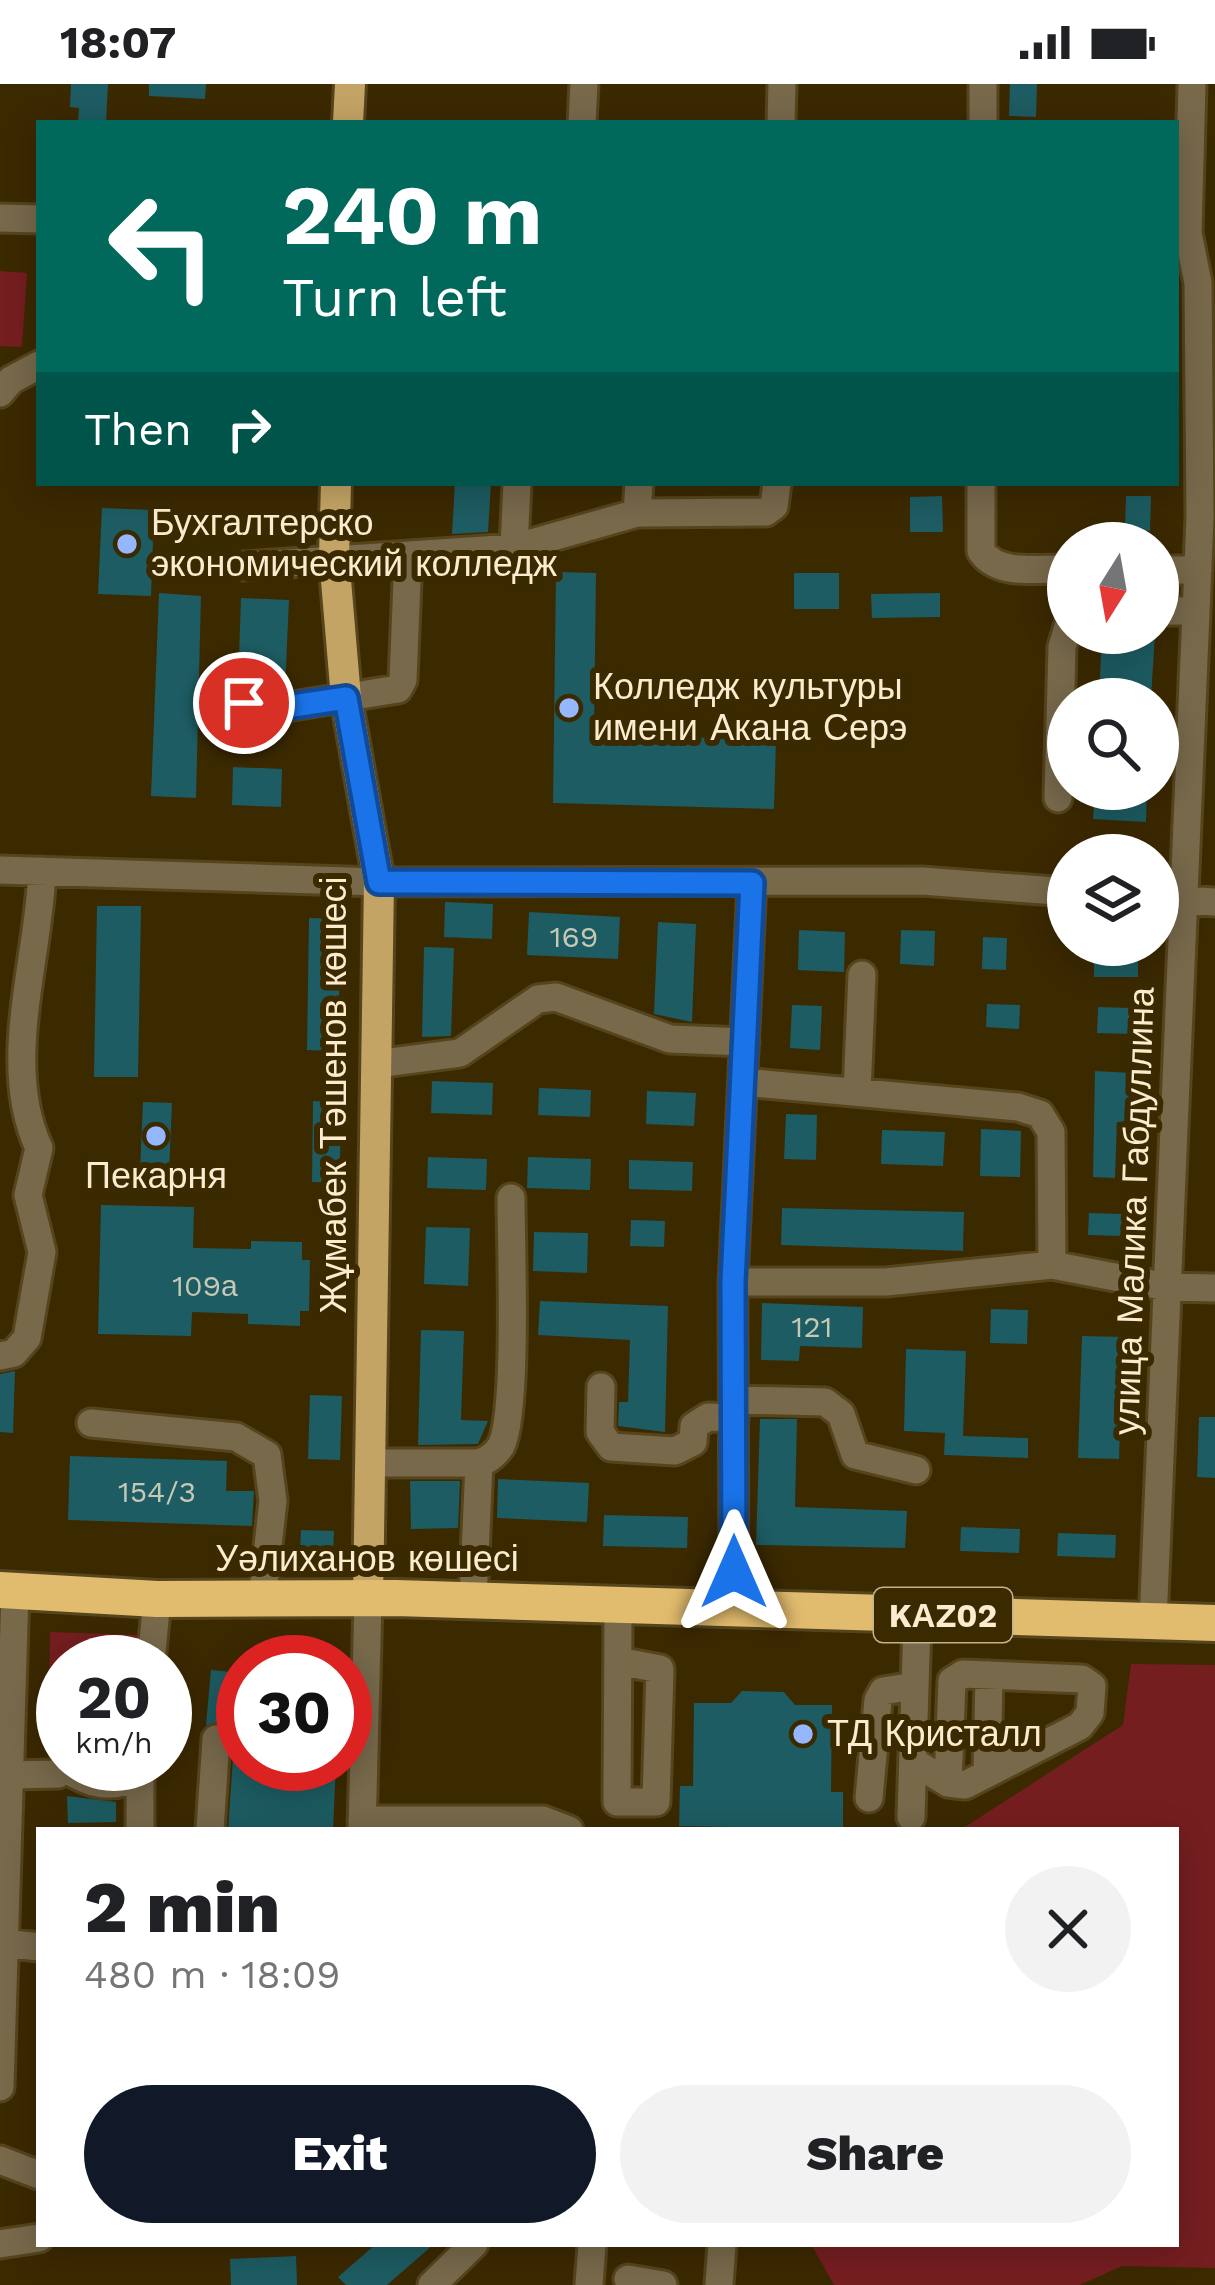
<!DOCTYPE html>
<meta charset="utf-8">
<style>
body{margin:0;font-family:"Work Sans",sans-serif;background:#f2f2f2;color:#202124;height:100vh;display:flex;flex-direction:column;font-size:45px;white-space:nowrap}
*{box-sizing:border-box;margin:0}
p{font-size:39px;color:#757577}
.icon{flex:none;width:66px;height:66px;fill:none;stroke:currentColor;stroke-width:2;stroke-linecap:round;stroke-linejoin:round}
.map{position:relative;flex:1;overflow:hidden}
.details{position:absolute;left:36px;top:1743px;width:1143px;height:420px;display:flex;flex-direction:column;background:#fff;border-radius:0px;box-shadow:0 6px 30px #0003}
.details>*{flex:none}
.hud{position:absolute;left:36px;top:36px;width:1143px;height:366px;border-radius:0px;box-shadow:0 6px 30px #0003;background:#00695c;color:#fff;overflow:hidden}
.needle{width:78px;rotate:191deg}
.controls{position:absolute;left:1047px;top:438px;display:grid;gap:24px}
.controls a{display:grid;place-items:center;width:132px;height:132px;border-radius:50%;background:#fff;box-shadow:0 6px 30px #0003;font-size:60px}
.speed{position:absolute;left:36px;top:1551px;display:flex;gap:24px;font-size:60px;font-weight:700;text-align:center}
.speed>*{display:grid;place-content:center;width:156px;height:156px;border-radius:50%;background:#fff;box-shadow:0 6px 30px #0003;line-height:1}
.speed small{font-size:30px;font-weight:400}
.speed .limit{border:18px solid #d22;background:#fff;color:#111}
.pin{position:absolute;display:grid;place-items:center;width:102px;height:102px;color:#fff;margin:-51px;border:6px solid #fff;border-radius:50%;box-shadow:0 3px 12px #0007}
.me{position:absolute;width:132px;margin:-66px;rotate:0deg;stroke-linejoin:round;filter:drop-shadow(0 0 9px #0008)}
.turn{display:flex;align-items:center;gap:42px;height:252px;padding:0 48px;font-size:54px}
.turn .icon{width:156px;height:156px;stroke-width:2.5}
.turn b{display:block;font-size:84px;line-height:102px}
.then{display:flex;align-items:center;height:114px;padding:0 48px;background:#0003;gap:24px;font-size:45px}
.round{display:grid;place-items:center;flex:none;width:126px;height:126px;border-radius:63px;background:#f2f2f2}
.headline{display:flex;align-items:center;justify-content:space-between;height:204px;padding:0 48px}
h1{font-size:72px;font-weight:800;line-height:90px}
.primary-button{display:flex;gap:24px;margin-top:auto;padding:24px 48px}
.primary-button a{flex:1;height:138px;border-radius:72px;background:#111827;color:#fff;font-size:48px;font-weight:800;line-height:138px;text-align:center}
.primary-button a+a{background:#f2f2f2;color:#202124}
.status{display:flex;justify-content:space-between;align-items:center;height:84px;padding:0 60px;background:#fff;direction:ltr}
.status svg{height:33px;fill:currentColor}
.map>svg:first-child{display:block}
.green{fill:#751e20}
.building{fill:#1d5c62}
.lines{fill:none;stroke-linecap:round;stroke-linejoin:round}
.minor-casing{stroke:#56441d;stroke-width:33}
.major-casing{stroke:#56441d;stroke-width:36}
.highway-casing{stroke:#56441d;stroke-width:42}
.minor{stroke:#78694b;stroke-width:27}
.major{stroke:#c4a465;stroke-width:30}
.highway{stroke:#e2bc6e;stroke-width:36}
.route-casing{stroke:#114b97;stroke-width:30}
.route{stroke:#1a73e8;stroke-width:21}
.poi-dot{fill:#94b7fd;stroke:#3b2900;stroke-width:4.5}
.labels{text-anchor:middle;dominant-baseline:central;stroke-width:12;stroke-linejoin:round;paint-order:stroke}
.number-label{font-size:30px;fill:#c4c8b4}
.shield{fill:#3b2900;stroke:#c2b291;stroke-width:3}
.shield-label{font-size:33px;font-weight:bold;fill:#fceccf}
.poi-label{font-size:36px;fill:#fceccf;stroke:#3b2900;text-anchor:start}
.street-label{font-size:36px;fill:#fceccf;stroke:#3b2900}
</style>
<div class="status"><b>18:07</b><svg viewBox="0 0 49 12"><path d="M0 12V9h3v3zM5 12V6h3v6zM10 12V3h3v9zM15 12V0h3v12zM26 1h20v11H26zM47 4h2v5h-2z"/></svg></div>
<div class="map">
<svg width="1215" height="2201" viewBox="0 0 1215 2201">
<rect width="100%" height="100%" fill="#3b2900"/>
<!-- green -->
<path class="green" d="M 0,187 L 27,189 L 22,263 L 0,262 Z
M 50,1548 L 141,1551 L 141,1564 L 131,1573 L 72,1574 L 57,1584 L 48,1679 Z
M 1131,1580 L 1215,1581 L 1215,2184 L 1122,2182 L 1080,2201 L 834,2201 L 811,2160 L 1176,2160 L 1176,1746 L 960,1746 L 1123,1641 Z"/>
<!-- building -->
<path class="building" d="M 71,0 L 108,0 L 106,39 L 78,39 L 79,24 L 70,23 Z
M 149,0 L 206,0 L 205,15 L 149,12 Z
M 1010,0 L 1037,0 L 1036,33 L 1009,32 Z
M 455,399 L 491,399 L 488,448 L 452,450 Z
M 942,412 L 943,448 L 910,448 L 910,413 Z
M 1126,412 L 1151,412 L 1150,447 L 1125,446 Z
M 102,424 L 154,426 L 151,512 L 98,510 Z
M 556,488 L 596,489 L 594,649 L 776,657 L 774,725 L 553,719 Z
M 794,489 L 839,489 L 839,525 L 794,525 Z
M 159,509 L 201,512 L 196,714 L 151,712 Z
M 940,509 L 940,533 L 872,534 L 871,510 Z
M 241,514 L 289,516 L 285,605 L 238,602 Z
M 1102,549 L 1155,549 L 1151,615 L 1099,615 Z
M 233,683 L 282,685 L 281,723 L 232,721 Z
M 1095,705 L 1147,705 L 1146,738 L 1093,735 Z
M 445,818 L 493,820 L 492,855 L 444,853 Z
M 97,822 L 141,822 L 138,993 L 94,993 Z
M 529,828 L 620,833 L 618,875 L 527,871 Z
M 309,834 L 341,835 L 338,967 L 307,966 Z
M 658,838 L 696,840 L 692,938 L 654,930 Z
M 799,846 L 845,848 L 844,888 L 798,886 Z
M 901,846 L 935,847 L 934,882 L 900,880 Z
M 983,853 L 1007,854 L 1006,886 L 982,885 Z
M 1094,861 L 1138,861 L 1138,893 L 1094,893 Z
M 424,863 L 454,864 L 451,952 L 422,953 Z
M 987,920 L 1020,921 L 1019,945 L 986,943 Z
M 792,921 L 822,922 L 820,966 L 790,964 Z
M 1098,923 L 1132,924 L 1131,950 L 1097,949 Z
M 1095,987 L 1132,989 L 1130,1038 L 1117,1038 L 1115,1094 L 1093,1093 Z
M 432,997 L 493,999 L 492,1031 L 431,1029 Z
M 539,1004 L 591,1006 L 590,1033 L 538,1031 Z
M 647,1007 L 696,1009 L 694,1042 L 646,1040 Z
M 313,1017 L 342,1018 L 339,1099 L 312,1098 Z
M 143,1018 L 172,1019 L 169,1088 L 140,1087 Z
M 786,1030 L 817,1031 L 816,1076 L 784,1075 Z
M 981,1045 L 1021,1047 L 1020,1093 L 980,1092 Z
M 882,1046 L 945,1048 L 943,1082 L 881,1080 Z
M 428,1073 L 487,1075 L 486,1106 L 427,1104 Z
M 528,1073 L 591,1075 L 590,1106 L 527,1104 Z
M 629,1076 L 693,1078 L 692,1107 L 629,1105 Z
M 101,1121 L 194,1123 L 193,1164 L 251,1165 L 251,1157 L 302,1158 L 302,1176 L 310,1176 L 309,1227 L 300,1227 L 300,1242 L 248,1240 L 248,1230 L 192,1228 L 191,1252 L 98,1250 Z
M 782,1124 L 964,1128 L 963,1167 L 781,1161 Z
M 1089,1129 L 1123,1130 L 1122,1152 L 1088,1151 Z
M 631,1136 L 665,1137 L 664,1163 L 630,1162 Z
M 426,1143 L 470,1144 L 468,1202 L 424,1200 Z
M 534,1148 L 588,1149 L 587,1189 L 533,1187 Z
M 540,1217 L 668,1222 L 665,1348 L 618,1342 L 619,1318 L 628,1318 L 630,1256 L 538,1251 Z
M 762,1219 L 863,1223 L 862,1264 L 800,1262 L 799,1277 L 761,1276 Z
M 991,1225 L 1028,1226 L 1027,1260 L 990,1259 Z
M 421,1246 L 464,1247 L 461,1336 L 488,1337 L 478,1360 L 418,1361 Z
M 1082,1252 L 1123,1253 L 1119,1375 L 1078,1374 Z
M 906,1265 L 966,1267 L 963,1352 L 1028,1354 L 1028,1374 L 944,1371 L 945,1349 L 904,1347 Z
M 15,1287 L 13,1349 L 0,1348 L 0,1290 Z
M 310,1311 L 342,1312 L 340,1376 L 308,1375 Z
M 1199,1333 L 1215,1333 L 1215,1394 L 1197,1393 Z
M 760,1335 L 797,1335 L 795,1423 L 907,1427 L 905,1464 L 756,1461 Z
M 70,1372 L 227,1377 L 226,1407 L 254,1407 L 252,1442 L 68,1436 Z
M 498,1395 L 589,1399 L 587,1438 L 497,1434 Z
M 410,1397 L 460,1397 L 458,1444 L 411,1445 Z
M 604,1431 L 688,1433 L 687,1464 L 603,1462 Z
M 961,1443 L 1020,1445 L 1019,1469 L 960,1467 Z
M 301,1446 L 334,1447 L 333,1469 L 300,1468 Z
M 1058,1449 L 1116,1451 L 1115,1474 L 1057,1472 Z
M 211,1586 L 243,1589 L 243,1638 L 206,1641 Z
M 742,1607 L 784,1608 L 795,1621 L 832,1621 L 831,1708 L 843,1708 L 843,1745 L 679,1742 L 680,1702 L 693,1702 L 694,1619 L 731,1619 Z
M 233,1674 L 243,1674 L 243,1680 L 336,1680 L 333,1746 L 228,1746 Z
M 67,1712 L 116,1718 L 116,1738 L 68,1739 Z
M 376,2160 L 434,2160 L 387,2201 L 346,2201 L 338,2193 Z
M 296,2172 L 297,2201 L 231,2201 L 230,2175 Z"/>
<g class="lines">
<defs>
<path id="minor" d="M 582,39 L 584,0
M 781,39 L 782,0
M 983,39 L 983,0
M 0,134 L 39,135
M 0,309 L 11,296 L 39,281
M 981,399 L 981,467 C 998,493 1040,484 1068,485
M 637,429 L 639,399
M 514,464 L 517,399
M 245,482 L 514,464 L 637,429 L 766,428 L 774,422 L 777,399
M 1158,486 L 1198,486
M 1158,527 L 1196,527
M 244,619 L 286,623 L 398,605 L 403,596 L 408,472
M 1058,714 L 1062,563 L 1068,543
M 0,786 L 379,798 L 922,797 L 1068,808
M 1158,814 L 1215,818
M 376,980 L 460,969 L 538,915 L 556,913 L 670,955 L 745,958
M 743,998 L 1018,1023 L 1040,1030 L 1051,1048 L 1052,1181
M 857,1008 L 862,891
M 733,1198 L 886,1198 L 1052,1181 L 1167,1203 L 1215,1204
M 0,1272 L 14,1269 L 27,1254 L 42,1168 L 28,1111 L 39,1064 C 0,981 39,875 42,787
M 601,1303 L 600,1348 L 611,1363 L 675,1367 L 693,1358 L 694,1342 L 708,1333 L 734,1334
M 734,1316 L 825,1318 L 841,1330 L 855,1371 L 916,1386
M 91,1339 L 236,1353 L 267,1371 L 273,1417 L 262,1516
M 370,1379 L 479,1379 C 489,1376 495,1371 501,1362 C 518,1328 511,1161 511,1114
M 473,1516 L 479,1379
M 734,1524 L 733,1198 L 752,799
M 1153,1538 L 1200,434 L 1198,199 L 1188,149 L 1192,0
M 618,1577 L 660,1585 L 656,1718 L 617,1718 L 618,1529
M 151,1578 L 157,1515
M 914,1678 L 948,1699 L 965,1701 L 1080,1642 L 1090,1629 L 1092,1602 L 1082,1595 L 963,1590 L 952,1597 L 948,1699
M 140,1680 L 140,1746
M 65,1684 C 90,1701 112,1706 139,1692
M 987,1689 L 989,1591
M 10,1691 L 58,1690 L 66,1680
M 869,1714 L 878,1616 L 883,1607 L 915,1602
M 911,1733 L 917,1538
M 362,1736 L 543,1736 L 569,1746
M 210,1746 L 216,1655 L 243,1656
M 362,1746 L 368,1517
M 4,1859 L 39,1863
M 0,2003 L 15,1507
M 0,2076 L 39,2091
M 0,2160 L 39,2154
M 628,2195 L 663,2201
M 432,2201 L 474,2160
M 589,2201 L 592,2160
M 719,2201 L 722,2160"/>
<path id="major" d="M 348,39 L 350,0
M 336,399 L 334,473 L 346,614 L 379,798 L 368,1517"/>
<path id="highway" d="M 0,1506 L 157,1515 L 396,1514 L 1215,1539"/>
</defs>
<!-- minor casing -->
<use href="#minor" class="minor-casing"/>
<!-- major casing -->
<use href="#major" class="major-casing"/>
<!-- highway casing -->
<use href="#highway" class="highway-casing"/>
<!-- minor -->
<use href="#minor" class="minor"/>
<!-- major -->
<use href="#major" class="major"/>
<!-- highway -->
<use href="#highway" class="highway"/>
</g>
<g class="lines">
<defs>
<path id="route" d="M 244,619 L 286,623 L 346,614 L 379,798 L 752,799 L 733,1198 L 734,1488"/>
</defs>
<!-- route casing -->
<use href="#route" class="route-casing"/>
<!-- route -->
<use href="#route" class="route"/>
</g>
<!-- markers -->
<g class="poi-dot">
<circle cx="127" cy="460" r="12"/>
<circle cx="569" cy="624" r="12"/>
<circle cx="156" cy="1052" r="12"/>
<circle cx="803" cy="1650" r="12"/>
</g>
<g class="labels">
<!-- number labels -->
<g class="number-label">
<text x="574" y="852">169</text>
<text x="205" y="1201">109а</text>
<text x="812" y="1242">121</text>
<text x="157" y="1407">154/3</text>
</g>
<!-- shield labels -->
<rect class="shield" x="874" y="1504" width="138" height="54" rx="9"/>
<g class="shield-label">
<text x="943" y="1531">KАZ02</text>
</g>
<!-- poi labels -->
<g class="poi-label">
<text x="151" y="439">Бухгалтерско<tspan x="151" dy="41">экономический колледж</tspan></text>
<text x="593" y="603">Колледж культуры<tspan x="593" dy="41">имени Акана Серэ</tspan></text>
<text x="156" y="1092" text-anchor="middle">Пекарня</text>
<text x="827" y="1650">ТД Кристалл</text>
</g>
<!-- street labels -->
<g class="street-label">
<text transform="translate(334 1011) rotate(-90)">Жұмабек Тәшенов көшесі</text>
<text transform="translate(1134 1127) rotate(-88)">улица Малика Габдуллина</text>
<text x="367" y="1475">Уәлиханов көшесі</text>
</g>
</g>
</svg>
<div class="controls">
<a><svg class="needle" viewBox="-14 -14 28 28"><path d="M0-13l5 13h-10z" fill="#e53935"/><path d="M0 13l5-13h-10z" fill="#757577"/></svg></a>
<a><svg class="icon" aria-label="search" viewBox="0 0 24 24"><circle cx="10" cy="10" r="6"/><path d="M15 15l6 6"/></svg></a>
<a><svg class="icon" aria-label="layers" viewBox="0 0 24 24"><path d="M12 4l9 5-9 5-9-5zM3 14l9 5 9-5"/></svg></a>
</div>
<div class="speed"><div>20<small>km/h</small></div><div class="limit">30</div></div>
<div class="pin" style="left:244px;top:619px;background:#d93025"><svg class="icon" aria-label="arrive" viewBox="0 0 24 24"><path d="M6 21V4h12l-3 4 3 4H6"/></svg></div>
<svg class="me" style="left:734px;top:1488px" viewBox="-20 -20 40 40"><path d="M0-17L14 15 0 8-14 15z" fill="#1a73e8" stroke="#fff" stroke-width="4"/></svg>
<div class="hud">
<div class="turn"><svg class="icon" aria-label="left" viewBox="0 0 24 24"><path d="M17 20v-9H6M10 6l-5 5 5 5"/></svg><div><b>240 m</b>Turn left</div></div>
<div class="then">Then<svg class="icon" aria-label="right" viewBox="0 0 24 24"><path d="M7 20v-9h11M14 6l5 5-5 5"/></svg></div>
</div>
<section class="details">
<div class="headline"><div><h1>2 min</h1><p>480 m · 18:09</p></div><a class="round"><svg class="icon" aria-label="close" viewBox="0 0 24 24"><path d="M6 6l12 12M18 6L6 18"/></svg></a></div>
<div class="primary-button"><a>Exit</a><a>Share</a></div>
</section>
</div>
